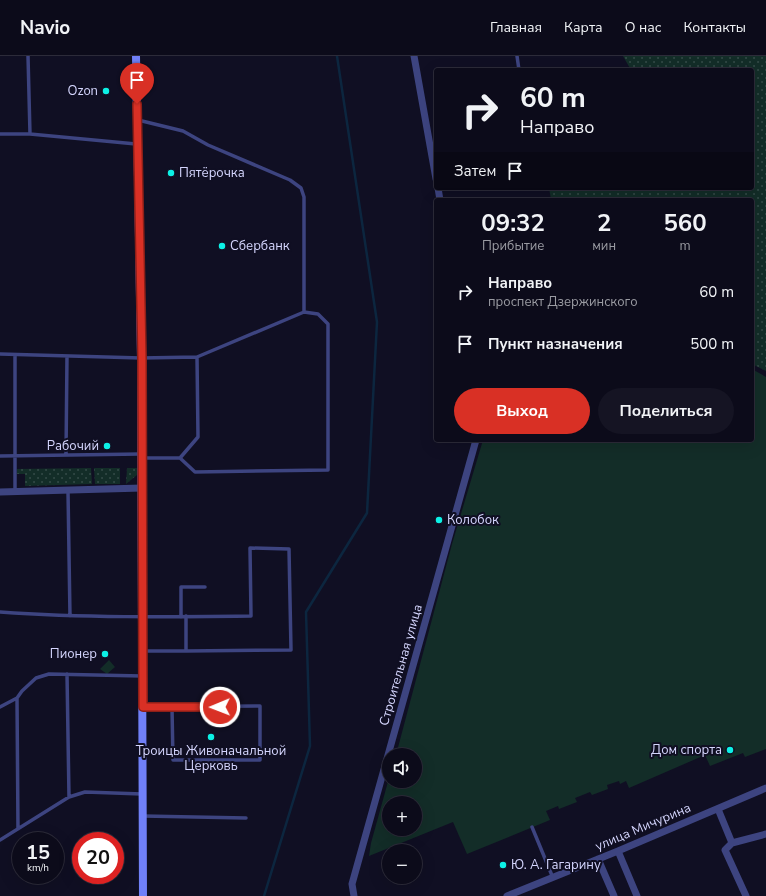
<!DOCTYPE html>
<html lang="ru">
<meta charset="utf-8">
<style>
body{margin:0;font-family:"Nunito Sans",sans-serif;background:#151423;color:#f1f3f6;height:100vh;display:flex;flex-direction:column;font-size:15px;white-space:nowrap}
*{box-sizing:border-box;margin:0}
p{font-size:13px;color:#9a9ba2}
.icon{flex:none;width:22px;height:22px;fill:none;stroke:currentColor;stroke-width:2;stroke-linecap:round;stroke-linejoin:round}
.map{position:relative;flex:1;overflow:hidden}
.sheet{position:absolute;left:434px;top:142px;width:320px;height:244px;display:flex;flex-direction:column;background:#0c0b1a;border-radius:4px;box-shadow:0 4px 16px #0002,0 0 0 1px #2c2b39}
.sheet>*{flex:none}
.guide{position:absolute;left:434px;top:12px;width:320px;height:122px;border-radius:4px;box-shadow:0 4px 16px #0002,0 0 0 1px #2c2b39;background:#0c0b1a;color:#f1f3f6;overflow:hidden}
.tools{position:absolute;left:382px;top:692px;display:grid;gap:8px}
.tools a{display:grid;place-items:center;width:40px;height:40px;border-radius:50%;background:#0c0b1a;box-shadow:0 4px 16px #0002,0 0 0 1px #2c2b39;font-size:20px}
.speed{position:absolute;left:12px;top:776px;display:flex;gap:8px;font-size:20px;font-weight:700;text-align:center}
.speed>*{display:grid;place-content:center;width:52px;height:52px;border-radius:50%;background:#0c0b1a;box-shadow:0 4px 16px #0002,0 0 0 1px #2c2b39;line-height:1}
.speed small{font-size:10px;font-weight:400}
.speed .limit{border:6px solid #d22;background:#fff;color:#111}
.pin{position:absolute;display:grid;place-items:center;width:34px;height:34px;color:#fff;margin:-41px -17px;border-radius:50% 50% 50% 0;rotate:-45deg;box-shadow:0 0 4px #0007}
.pin .icon{rotate:45deg}
.me{position:absolute;width:44px;margin:-22px;rotate:269deg;stroke-linejoin:round;filter:drop-shadow(0 0 3px #0008)}
.turn{display:flex;align-items:center;gap:14px;height:84px;padding:0 20px;font-size:18px}
.turn .icon{width:52px;height:52px;stroke-width:2.5}
.turn b{display:block;font-size:28px;line-height:34px}
.then{display:flex;align-items:center;height:38px;padding:0 20px;background:#0003;gap:8px;font-size:15px}
.eta{display:flex;justify-content:space-evenly;align-items:center;height:68px;text-align:center}
.eta b{font-size:24px;font-weight:700;line-height:28px}
.button{display:flex;gap:8px;margin-top:auto;padding:8px 20px}
.button a{flex:1;height:46px;border-radius:24px;background:#d93025;color:#fff;font-size:16px;font-weight:700;line-height:46px;text-align:center}
.button a+a{background:#151423;color:#f1f3f6}
ul{padding:0;list-style:none}
li{display:flex;align-items:center;gap:12px;height:52px;padding:0 20px}
li div{flex:1}
li b{display:block;font-size:15px}
li em{font-style:normal}
header{display:flex;align-items:center;gap:24px;box-sizing:border-box;height:56px;padding:0 20px;background:#0c0b1a;border-bottom:1px solid #2c2b39}
header strong{font-size:19px}
nav{display:flex;gap:22px;margin-inline-start:auto;font-size:14px}
.map>svg:first-child{display:block}
.grass{fill:url(#grass-dots)}
.park{fill:#132d28;fill-rule:evenodd}
.lines{fill:none;stroke-linecap:round;stroke-linejoin:round}
.stream{stroke:#0c263f;stroke-width:2.5}
.lane{stroke:#3d4480;stroke-width:3.5}
.street{stroke:#3d4480;stroke-width:7}
.secondary{stroke:#7080f8;stroke-width:8}
.route-casing{stroke:#8d1f18;stroke-width:10}
.route{stroke:#d93025;stroke-width:7}
.poi-dot{fill:#0cf1e6;stroke:#100f23;stroke-width:1.5}
.labels{text-anchor:middle;dominant-baseline:central;stroke-width:4;stroke-linejoin:round;paint-order:stroke}
.poi-label{font-size:13px;fill:#d4d5fd;stroke:#100f23;text-anchor:end}
.street-label{font-size:13px;fill:#d4d5fd;stroke:#100f23}
</style>
<header>
<strong>Navio</strong>
<nav><a>Главная</a><a>Карта</a><a>О нас</a><a>Контакты</a></nav>
</header>
<div class="map">
<svg width="766" height="840" viewBox="0 0 766 840">
<defs>
<pattern id="grass-dots" width="8" height="8" patternUnits="userSpaceOnUse"><rect width="8" height="8" fill="#132d28"/><path d="M2 2h.1M6 6h.1" fill="none" stroke="#344b48" stroke-width="1.8" stroke-linecap="round"/></pattern>
</defs>
<rect width="100%" height="100%" fill="#100f23"/>
<!-- grass -->
<path class="grass" d="M 623,0 L 766,0 L 766,315 L 752,308 L 752,144 L 551,143 L 549,132 L 752,132 L 752,14 L 631,14 Z
M 91,412 L 92,428 L 25,430 L 25,418 L 17,418 L 17,413 Z
M 94,412 L 120,412 L 120,428 L 95,428 Z
M 127,412 L 137,412 L 137,419 L 126,428 Z"/>
<!-- park -->
<path class="park" d="M 752,313 L 766,321 L 766,693 L 745,701 L 743,697 L 710,710 L 705,699 L 629,732 L 626,725 L 620,728 L 619,725 L 607,729 L 608,733 L 592,739 L 590,736 L 575,742 L 577,746 L 559,753 L 558,750 L 546,755 L 550,764 L 467,798 L 453,766 L 369,800 L 371,787 L 389,722 L 389,725 L 415,725 L 415,699 L 396,699 L 452,488 L 483,384 L 752,384 ZM 389,747 L 415,747 L 415,773 L 389,773 Z
M 109,604 L 115,611 L 107,618 L 100,613 Z"/>
<g class="lines">
<!-- stream -->
<path class="stream" d="M 264,840 L 310,690 L 306,556 L 367,457 L 377,266 L 337,0"/>
<!-- lane -->
<path class="lane" d="M 28,0 L 30,78
M 517,0 L 519,14
M 138,64 L 183,75 L 208,89 L 290,124 L 301,132 L 304,141 L 304,256
M 0,78 L 30,78 L 136,88
M 0,298 L 141,302 L 197,301 L 304,256 L 318,258 L 328,268 L 328,414 L 195,416 L 180,402 L 142,402
M 15,299 L 15,436
M 66,399 L 67,300
M 0,400 L 141,398
M 180,402 L 198,381 L 197,301
M 68,435 L 70,560
M 0,556 C 83,562 167,561 251,560 L 250,492 L 289,493 L 291,594 L 186,595
M 181,561 L 181,531 L 205,531
M 143,595 L 186,595 L 186,560
M 67,618 L 69,741
M 17,642 L 18,773
M 0,651 L 17,642 L 22,635 L 36,622 L 49,618 L 142,620
M 143,651 L 260,650 L 260,704 L 173,704 L 172,652
M 143,760 L 246,762
M 532,771 L 553,822
M 0,784 L 69,741 L 85,736 L 142,738"/>
<!-- street -->
<path class="street" d="M 414,0 L 436,123
M 438,132 L 440,144
M 0,436 L 142,432
M 718,753 L 732,787 L 725,794 L 746,840
M 732,787 L 766,778
M 618,795 L 637,840
M 598,803 L 614,840
M 354,840 L 352,828 L 476,384
M 507,840 L 618,795 L 766,732"/>
<!-- secondary -->
<path class="secondary" d="M 136,0 L 141,302 L 143,840"/>
</g>
<g class="lines">
<defs>
<path id="route" d="M 137,48 L 142,302 L 143,651 L 220,651"/>
</defs>
<!-- route casing -->
<use href="#route" class="route-casing"/>
<!-- route -->
<use href="#route" class="route"/>
</g>
<!-- markers -->
<g class="poi-dot">
<circle cx="106" cy="35" r="4"/>
<circle cx="171" cy="117" r="4"/>
<circle cx="222" cy="190" r="4"/>
<circle cx="107" cy="390" r="4"/>
<circle cx="439" cy="464" r="4"/>
<circle cx="105" cy="598" r="4"/>
<circle cx="211" cy="681" r="4"/>
<circle cx="730" cy="694" r="4"/>
<circle cx="503" cy="809" r="4"/>
</g>
<g class="labels">
<!-- poi labels -->
<g class="poi-label">
<text x="98" y="35">Ozon</text>
<text x="179" y="117" text-anchor="start">Пятёрочка</text>
<text x="230" y="190" text-anchor="start">Сбербанк</text>
<text x="99" y="390">Рабочий</text>
<text x="447" y="464" text-anchor="start">Колобок</text>
<text x="97" y="598">Пионер</text>
<text x="722" y="694">Дом спорта</text>
<text x="211" y="695" text-anchor="middle">Троицы Живоначальной<tspan x="211" dy="15">Церковь</tspan></text>
<text x="511" y="809" text-anchor="start">Ю. А. Гагарину</text>
</g>
<!-- street labels -->
<g class="street-label">
<text transform="translate(401 609) rotate(-74)">Строительная улица</text>
<text transform="translate(643 771) rotate(-23)">улица Мичурина</text>
</g>
</g>
</svg>
<div class="tools">
<a><svg class="icon" aria-label="sound" viewBox="0 0 24 24"><path d="M4 9h4l5-4v14l-5-4H4zM17 9q2 3 0 6"/></svg></a>
<a>+</a>
<a>−</a>
</div>
<div class="speed"><div>15<small>km/h</small></div><div class="limit">20</div></div>
<div class="pin" style="left:137px;top:48px;background:#d93025"><svg class="icon" aria-label="arrive" viewBox="0 0 24 24"><path d="M6 21V4h12l-3 4 3 4H6"/></svg></div>
<svg class="me" style="left:220px;top:651px" viewBox="-20 -20 40 40"><circle r="17" fill="#d93025" stroke="#fff" stroke-width="3"/><path d="M0-11L8 9 0 5-8 9z" fill="#fff"/></svg>
<div class="guide">
<div class="turn"><svg class="icon" aria-label="right" viewBox="0 0 24 24"><path d="M7 20v-9h11M14 6l5 5-5 5"/></svg><div><b>60 m</b>Направо</div></div>
<div class="then">Затем<svg class="icon" aria-label="arrive" viewBox="0 0 24 24"><path d="M6 21V4h12l-3 4 3 4H6"/></svg></div>
</div>
<section class="sheet">
<div class="eta">
<div><b>09:32</b><p>Прибытие</p></div>
<div><b>2</b><p>мин</p></div>
<div><b>560</b><p>m</p></div>
</div>
<ul>
<li><svg class="icon" aria-label="right" viewBox="0 0 24 24"><path d="M7 20v-9h11M14 6l5 5-5 5"/></svg><div><b>Направо</b><p>проспект Дзержинского</p></div><em>60 m</em></li>
<li><svg class="icon" aria-label="arrive" viewBox="0 0 24 24"><path d="M6 21V4h12l-3 4 3 4H6"/></svg><div><b>Пункт назначения</b></div><em>500 m</em></li>
</ul>
<div class="button"><a>Выход</a><a>Поделиться</a></div>
</section>
</div>
